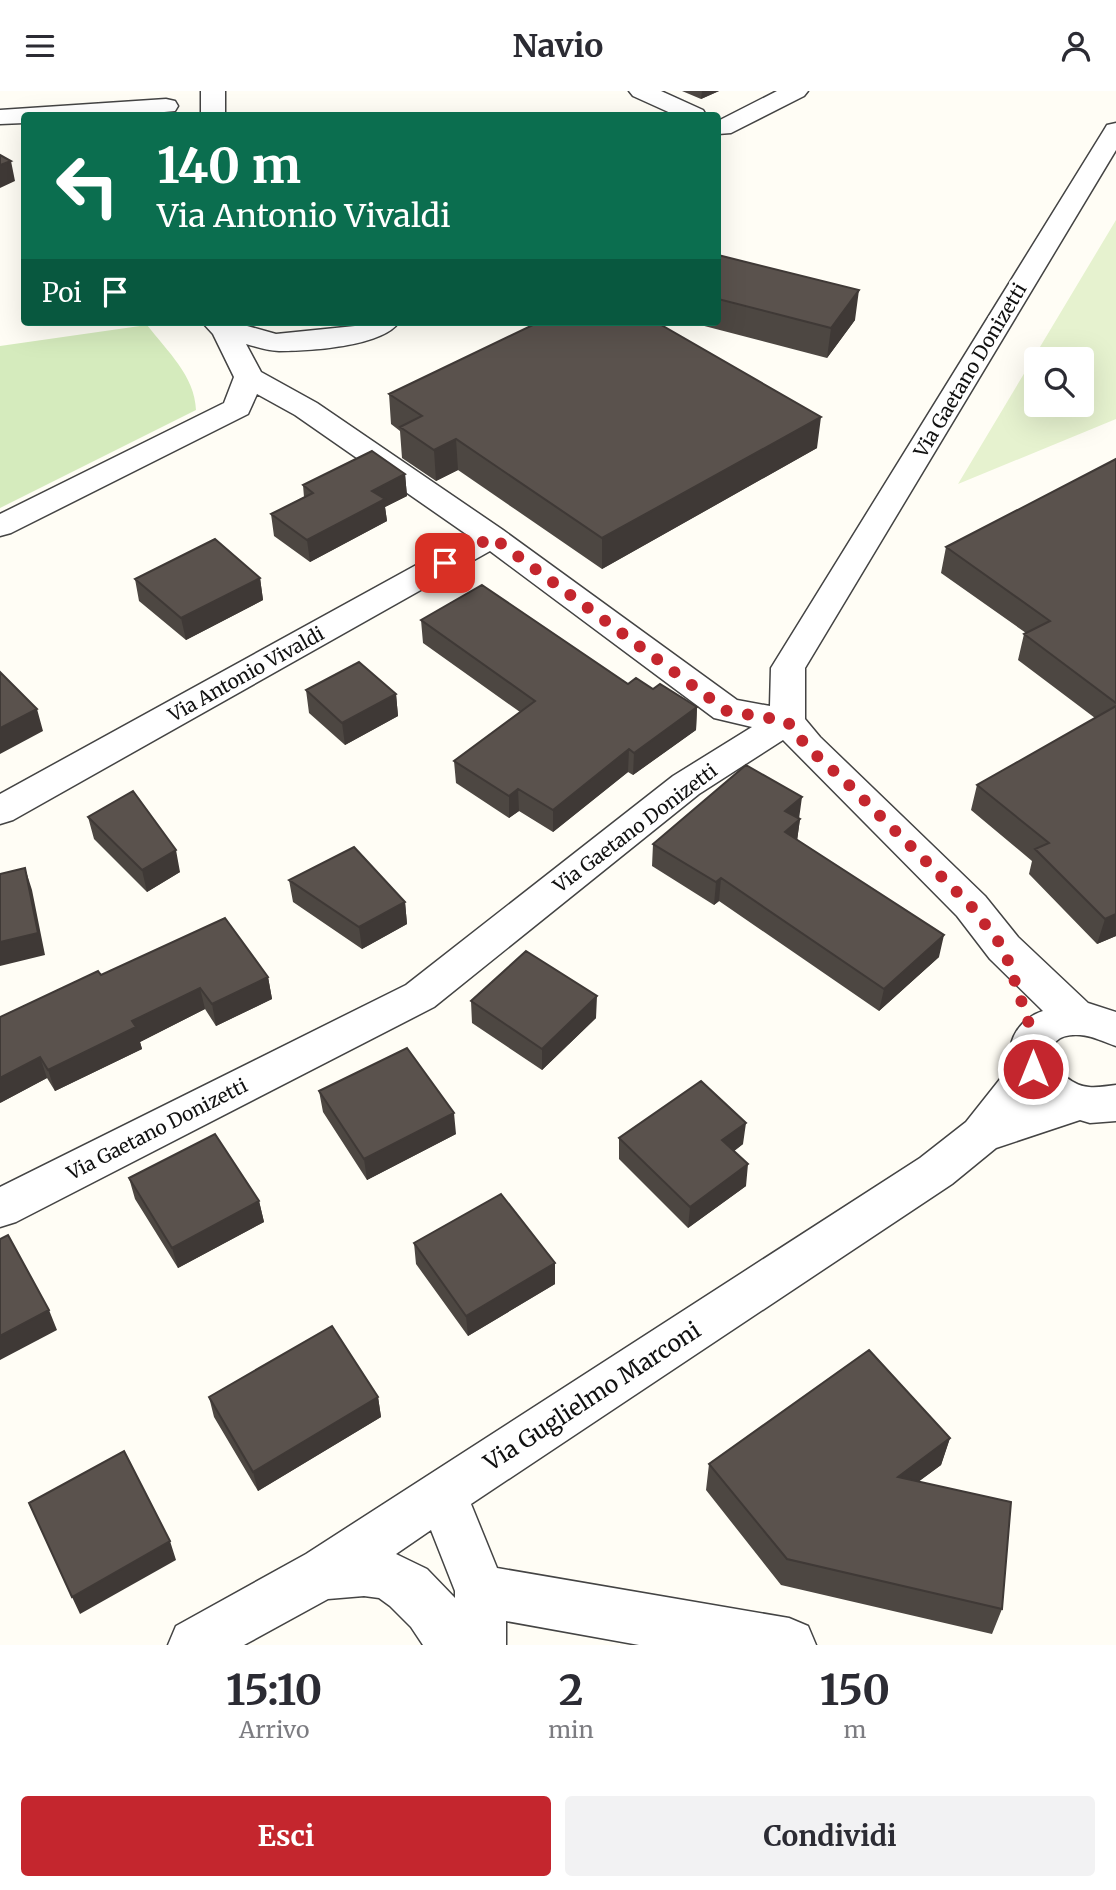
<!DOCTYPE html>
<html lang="it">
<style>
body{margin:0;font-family:Merriweather,serif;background:#f2f2f3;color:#2b2b33;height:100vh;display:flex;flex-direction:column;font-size:26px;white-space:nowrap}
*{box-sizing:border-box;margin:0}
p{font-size:23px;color:#7c7c81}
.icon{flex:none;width:38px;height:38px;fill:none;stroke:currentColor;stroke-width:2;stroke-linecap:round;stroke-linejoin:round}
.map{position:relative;height:1554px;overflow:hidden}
.drawer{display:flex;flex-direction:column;background:#fff;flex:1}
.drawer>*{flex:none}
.banner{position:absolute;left:21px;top:21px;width:700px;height:214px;border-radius:7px;box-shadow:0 7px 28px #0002;background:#0b6e4f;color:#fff;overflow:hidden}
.controls{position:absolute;left:1024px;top:256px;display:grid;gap:14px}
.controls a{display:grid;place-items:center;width:70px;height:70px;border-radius:7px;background:#fff;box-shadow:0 7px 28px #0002;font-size:35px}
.pin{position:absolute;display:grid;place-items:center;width:60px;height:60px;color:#fff;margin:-30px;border-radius:14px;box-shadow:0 4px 10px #0006}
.me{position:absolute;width:77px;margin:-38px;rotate:0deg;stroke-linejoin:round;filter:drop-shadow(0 0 5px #0008)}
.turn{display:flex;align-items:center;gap:24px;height:147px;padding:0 21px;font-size:32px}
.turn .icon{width:91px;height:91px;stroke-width:2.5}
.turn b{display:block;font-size:49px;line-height:60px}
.then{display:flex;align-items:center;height:66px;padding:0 21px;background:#0003;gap:14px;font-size:26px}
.eta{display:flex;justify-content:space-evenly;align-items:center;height:119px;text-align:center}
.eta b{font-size:42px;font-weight:700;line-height:49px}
.cta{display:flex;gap:14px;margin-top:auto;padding:14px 21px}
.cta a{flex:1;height:80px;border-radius:7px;background:#c4262e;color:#fff;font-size:28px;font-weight:700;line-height:80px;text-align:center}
.cta a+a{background:#f2f2f3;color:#2b2b33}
header{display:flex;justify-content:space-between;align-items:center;height:91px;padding:0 21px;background:#fff;font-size:32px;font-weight:700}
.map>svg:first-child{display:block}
.green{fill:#d5ebbd}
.pitch{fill:#e6f2cf;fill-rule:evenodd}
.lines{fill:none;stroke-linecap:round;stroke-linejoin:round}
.minor-casing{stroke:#444;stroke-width:3}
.minor{fill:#fff;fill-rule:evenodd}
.wall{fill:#4d4742}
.shaded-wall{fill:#3f3936}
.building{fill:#5a524d;stroke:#3f3936;stroke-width:2}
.route{stroke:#c4262e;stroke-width:12;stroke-dasharray:0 21.6}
.labels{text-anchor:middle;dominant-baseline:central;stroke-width:7;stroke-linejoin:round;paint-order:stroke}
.street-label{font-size:19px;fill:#111;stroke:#fff}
.near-street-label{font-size:23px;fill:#111;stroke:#fff}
</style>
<header><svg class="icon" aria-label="menu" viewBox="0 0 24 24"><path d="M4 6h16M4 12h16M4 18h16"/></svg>Navio<svg class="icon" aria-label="person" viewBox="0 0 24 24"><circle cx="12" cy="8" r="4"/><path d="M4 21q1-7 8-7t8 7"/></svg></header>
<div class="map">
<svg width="1116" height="1554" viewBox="0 0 1116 1554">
<rect width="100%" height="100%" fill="#fffdf5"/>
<!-- green -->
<path class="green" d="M 147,234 C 167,260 195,285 196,319 L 0,417 L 0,255 Z"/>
<!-- pitch -->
<path class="pitch" d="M 1116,129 L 1116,328 L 958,393 ZM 1036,268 L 1082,268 L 1082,313 L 1036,313 Z"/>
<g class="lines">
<defs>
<path id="minor" d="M 201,0 L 225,0 L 225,24 L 201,24 Z
M 629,0 L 661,0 L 703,19 L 706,24 L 675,24 L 633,5 Z
M 777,0 L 808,0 L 804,5 L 731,42 L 718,43 L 718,30 Z
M 166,8 L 175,10 L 178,15 L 175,20 L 132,24 L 24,24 L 24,32 L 0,33 L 0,19 Z
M 1116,32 L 1116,59 L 805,577 L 805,628 L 820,646 L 985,805 L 1018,846 L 1088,912 L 1116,921 L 1116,955 C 1104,951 1093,945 1080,944 C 1031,941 1055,993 1089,996 C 1097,997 1107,995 1116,994 L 1116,1030 L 1090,1032 L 1080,1029 L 996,1057 L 952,1093 L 471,1413 L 497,1477 L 789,1527 L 808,1535 L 816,1554 L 639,1554 L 506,1530 L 506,1554 L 423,1554 L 411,1536 L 390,1515 L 379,1507 L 364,1505 L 328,1508 L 244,1554 L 168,1554 L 176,1535 L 306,1463 L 920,1067 L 966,1031 L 1012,973 C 1005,949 1021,927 1043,920 L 990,868 L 957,825 L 783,649 L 699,703 L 434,916 L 16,1131 L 0,1136 L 0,1096 L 406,894 L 673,685 L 752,636 L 714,627 L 490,460 L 13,729 L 0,733 L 0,703 L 469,445 L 295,324 L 257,303 L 248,323 L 11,442 L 0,445 L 0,423 L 224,312 L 234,286 L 213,243 L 202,231 L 233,231 L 276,243 L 355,235 L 363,231 L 399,231 C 382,256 308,260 279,260 C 268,260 257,256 246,253 L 261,281 L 317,312 L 503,439 L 737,609 L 770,615 L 771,577 L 1104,39 L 1107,34 ZM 431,1439 L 455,1500 L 455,1507 L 427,1478 L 396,1463 Z"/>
</defs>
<!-- minor casing -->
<use href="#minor" class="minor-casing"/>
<!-- minor -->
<use href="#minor" class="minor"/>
</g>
<!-- wall -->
<path class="wall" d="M 682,0 L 719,0 L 701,8 Z
M 718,164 L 855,229 L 827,267 L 689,231 L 718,231 Z
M 389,303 L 817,357 L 602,478 L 458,379 L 436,390 L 402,367 L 400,340 L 391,333 Z
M 1116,368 L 1116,845 L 1097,853 L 1029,783 L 1032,770 L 971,719 L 977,694 L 1095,627 L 1018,569 L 1024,543 L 1026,542 L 941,482 L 946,456 Z
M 405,383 L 407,405 L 385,416 L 387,430 L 310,471 L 274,445 L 271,423 L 304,406 L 303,394 Z
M 260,487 L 263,509 L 186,549 L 139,510 L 135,488 Z
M 421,529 L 628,593 L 653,598 L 697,616 L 696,639 L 633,684 L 628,681 L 553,741 L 519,720 L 509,727 L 456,692 L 454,670 L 520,621 L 423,552 Z
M 306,599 L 396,603 L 398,625 L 345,654 L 309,622 Z
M 88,726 L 180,781 L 147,801 L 94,748 Z
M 799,728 L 800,728 L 797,749 L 939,866 L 879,920 L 719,810 L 714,814 L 652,775 L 653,753 Z
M 289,789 L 405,811 L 407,833 L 362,858 L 293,811 Z
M 101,884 L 268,886 L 272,908 L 216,935 L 205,918 L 140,951 L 142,958 L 55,1000 L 47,987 L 0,1012 Z
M 471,910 L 596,927 L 542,979 L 472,932 Z
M 319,1000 L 456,1043 L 367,1089 L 323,1021 Z
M 619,1047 L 743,1053 L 734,1060 L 746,1095 L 688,1137 L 619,1068 Z
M 129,1087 L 259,1110 L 264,1131 L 178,1177 L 135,1108 Z
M 414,1152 L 555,1193 L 468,1245 L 416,1173 Z
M 209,1306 L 378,1306 L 381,1326 L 258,1400 L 214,1326 Z
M 950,1347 L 941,1374 L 919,1390 L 1002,1518 L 992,1543 L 781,1494 L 706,1399 L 709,1373 Z"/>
<!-- shaded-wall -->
<path class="shaded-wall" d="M 702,0 L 719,0 L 701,8 Z
M 11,70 L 15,90 L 0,97 L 0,74 Z
M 859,199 L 855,229 L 827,267 L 831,237 Z
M 821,326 L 817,357 L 602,478 L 602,447 Z
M 456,348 L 458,379 L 436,390 L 434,359 Z
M 405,383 L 407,405 L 385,416 L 387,430 L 310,471 L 307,449 L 372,400 Z
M 260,487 L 263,509 L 186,549 L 181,527 Z
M 396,603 L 398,625 L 345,654 L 342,632 Z
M 697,616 L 696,639 L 633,684 L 634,662 Z
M 37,618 L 43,640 L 0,663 L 0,637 Z
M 629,658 L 628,681 L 553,741 L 553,719 Z
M 518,698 L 519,720 L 509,727 L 509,705 Z
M 802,706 L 799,728 L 785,720 Z
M 800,728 L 797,750 L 785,741 Z
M 176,759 L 180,781 L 147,801 L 142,779 Z
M 25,777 L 32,799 L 45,864 L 0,875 L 0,851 Z
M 721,787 L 719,810 L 714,814 L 716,791 Z
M 405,811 L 407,833 L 362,858 L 359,836 Z
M 1116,823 L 1116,845 L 1097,853 L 1105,828 Z
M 944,844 L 939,866 L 879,920 L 884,898 Z
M 268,886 L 272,908 L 216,935 L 212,913 Z
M 200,897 L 205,918 L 140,951 L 142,958 L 55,1000 L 48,979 L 132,930 Z
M 597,905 L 596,927 L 542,979 L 542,958 Z
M 40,966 L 47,987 L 0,1012 L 0,987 Z
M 454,1022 L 456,1043 L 367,1089 L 364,1068 Z
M 746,1032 L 743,1053 L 720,1071 L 722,1049 Z
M 748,1073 L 746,1095 L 688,1137 L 690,1116 Z
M 259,1110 L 264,1131 L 178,1177 L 172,1157 Z
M 555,1172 L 555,1193 L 468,1245 L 466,1225 Z
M 49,1219 L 57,1239 L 0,1269 L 0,1245 Z
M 378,1306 L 381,1326 L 258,1400 L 253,1381 Z
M 950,1347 L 941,1374 L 890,1412 L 898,1386 Z
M 170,1450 L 176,1469 L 80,1523 L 72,1506 Z"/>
<!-- building -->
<path class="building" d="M 0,64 L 11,70 L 0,74 Z
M 718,164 L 859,199 L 831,237 L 718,208 Z
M 539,231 L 656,231 L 821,326 L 602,447 L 456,348 L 434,359 L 400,336 L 422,325 L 389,303 Z
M 372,360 L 405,383 L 372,400 L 385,408 L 307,449 L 271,423 L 313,402 L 303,394 Z
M 1116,368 L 1116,612 L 1024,543 L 1050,530 L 946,456 Z
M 215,448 L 260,487 L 181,527 L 135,488 Z
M 482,494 L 628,593 L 636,587 L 653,598 L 660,593 L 697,616 L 634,662 L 629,658 L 553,719 L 518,698 L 509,705 L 454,670 L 535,610 L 421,529 Z
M 359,571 L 396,603 L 342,632 L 306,599 Z
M 0,581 L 37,618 L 0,637 Z
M 1116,615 L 1116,823 L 1105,828 L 1035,758 L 1049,752 L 977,694 Z
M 746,674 L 802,706 L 785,720 L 800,728 L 785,741 L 944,844 L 884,898 L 721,787 L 716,791 L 653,753 Z
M 133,700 L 176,759 L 142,779 L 88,726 Z
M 354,756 L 405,811 L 359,836 L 289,789 Z
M 25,777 L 38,842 L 0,851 L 0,783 Z
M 225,827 L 268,886 L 212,913 L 200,897 L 132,930 L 136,936 L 48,979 L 40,966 L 0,987 L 0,926 L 98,880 L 101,884 Z
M 526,860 L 597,905 L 542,958 L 471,910 Z
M 407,957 L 454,1022 L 364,1068 L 319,1000 Z
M 701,990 L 746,1032 L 722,1049 L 748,1073 L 690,1116 L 619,1047 Z
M 215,1043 L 259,1110 L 172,1157 L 129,1087 Z
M 501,1103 L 555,1172 L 466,1225 L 414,1152 Z
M 8,1144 L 49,1219 L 0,1245 L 0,1148 Z
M 332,1235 L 378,1306 L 253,1381 L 209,1306 Z
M 869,1259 L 950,1347 L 898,1386 L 1011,1411 L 1002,1518 L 787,1468 L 709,1373 Z
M 124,1360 L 170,1450 L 72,1506 L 29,1412 Z"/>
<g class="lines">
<!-- route -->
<path class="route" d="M 445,472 L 492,446 L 727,620 L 787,630 L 807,656 L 845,690 L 971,815 L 1004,858 L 1034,948 L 1030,962 L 1033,978"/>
</g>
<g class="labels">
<!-- street labels -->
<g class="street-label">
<text transform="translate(970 279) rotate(-59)">Via Gaetano Donizetti</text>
<text transform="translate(246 583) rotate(-29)">Via Antonio Vivaldi</text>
<text transform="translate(635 737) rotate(-37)">Via Gaetano Donizetti</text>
<text transform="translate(157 1038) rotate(-27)">Via Gaetano Donizetti</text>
</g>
<!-- near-street labels -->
<g class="near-street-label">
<text transform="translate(592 1305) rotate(-33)">Via Guglielmo Marconi</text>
</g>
</g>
</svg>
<div class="controls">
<a><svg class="icon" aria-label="search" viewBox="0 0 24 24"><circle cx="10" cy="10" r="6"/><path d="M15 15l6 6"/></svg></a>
</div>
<div class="pin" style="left:445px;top:472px;background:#d93025"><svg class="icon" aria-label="arrive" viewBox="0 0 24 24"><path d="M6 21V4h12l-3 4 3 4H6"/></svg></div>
<svg class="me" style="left:1033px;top:978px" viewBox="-20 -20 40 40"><circle r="17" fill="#c4262e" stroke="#fff" stroke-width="3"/><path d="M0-11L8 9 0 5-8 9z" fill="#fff"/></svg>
<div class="banner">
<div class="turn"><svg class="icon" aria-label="left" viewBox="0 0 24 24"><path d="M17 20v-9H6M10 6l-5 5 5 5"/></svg><div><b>140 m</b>Via Antonio Vivaldi</div></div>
<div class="then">Poi<svg class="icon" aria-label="arrive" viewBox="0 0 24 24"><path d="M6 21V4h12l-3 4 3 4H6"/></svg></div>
</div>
</div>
<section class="drawer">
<div class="eta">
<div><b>15:10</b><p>Arrivo</p></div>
<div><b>2</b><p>min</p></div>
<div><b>150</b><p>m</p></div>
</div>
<div class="cta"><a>Esci</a><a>Condividi</a></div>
</section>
